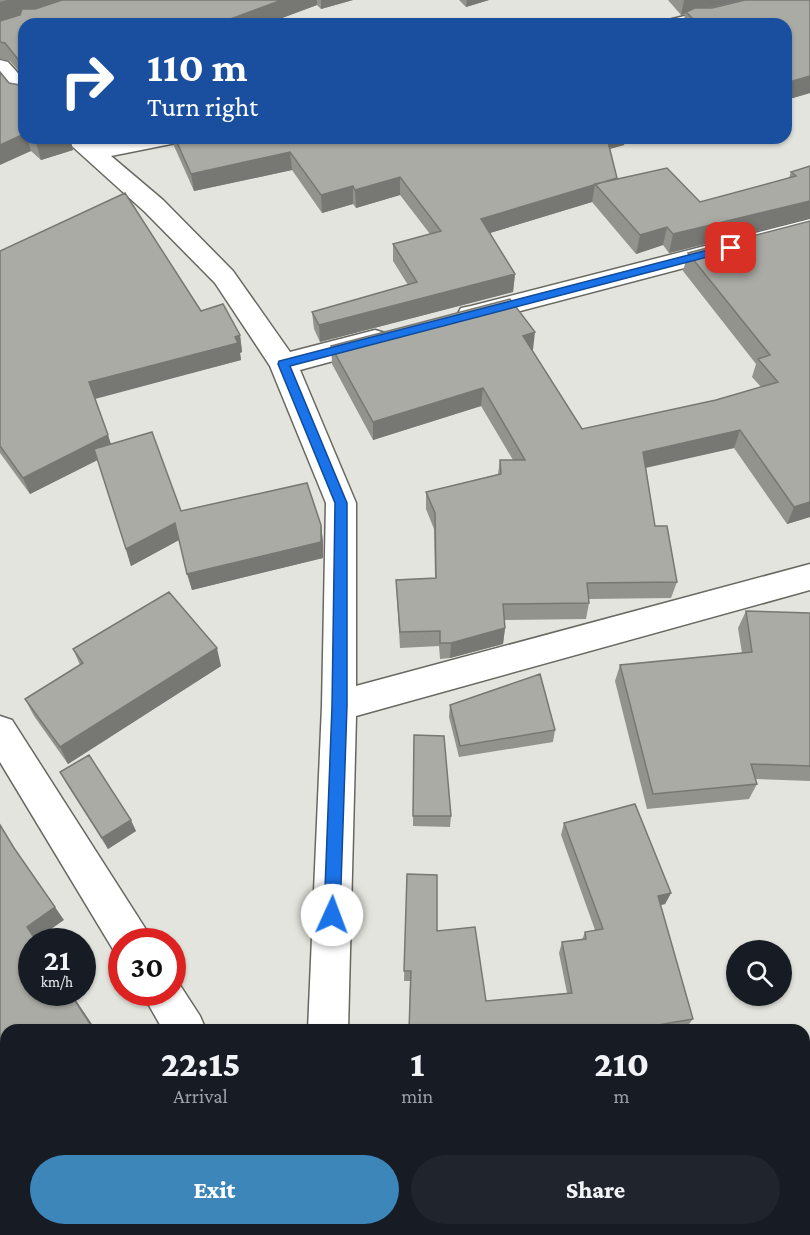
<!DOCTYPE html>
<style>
body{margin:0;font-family:"Crimson Pro",serif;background:#20242c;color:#f1f3f6;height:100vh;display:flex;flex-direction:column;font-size:22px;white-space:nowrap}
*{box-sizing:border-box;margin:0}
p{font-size:20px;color:#9ea1a6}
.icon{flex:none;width:33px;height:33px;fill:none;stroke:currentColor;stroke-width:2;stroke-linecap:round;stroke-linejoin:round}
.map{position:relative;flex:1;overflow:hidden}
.side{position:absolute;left:0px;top:1024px;width:810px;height:212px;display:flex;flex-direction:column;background:#171b24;border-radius:18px 18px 0 0;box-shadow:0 2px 4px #0004}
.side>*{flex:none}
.banner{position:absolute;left:18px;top:18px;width:774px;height:126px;border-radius:18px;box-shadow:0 2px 4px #0004;background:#1a4fa0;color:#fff;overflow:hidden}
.controls{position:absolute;left:726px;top:940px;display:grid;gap:12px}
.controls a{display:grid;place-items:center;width:66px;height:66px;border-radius:50%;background:#171b24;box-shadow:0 2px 4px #0004;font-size:30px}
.speed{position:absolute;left:18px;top:928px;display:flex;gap:12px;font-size:30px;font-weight:700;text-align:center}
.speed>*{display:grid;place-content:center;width:78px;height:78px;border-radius:50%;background:#171b24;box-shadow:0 2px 4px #0004;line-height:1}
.speed small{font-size:15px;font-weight:400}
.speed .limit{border:9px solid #d22;background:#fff;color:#111}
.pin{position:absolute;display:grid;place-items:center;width:51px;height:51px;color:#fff;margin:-26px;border-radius:12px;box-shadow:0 3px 9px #0006}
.me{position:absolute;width:66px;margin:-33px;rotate:2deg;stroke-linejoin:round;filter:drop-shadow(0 0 4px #0008)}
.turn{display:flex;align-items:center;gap:21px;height:126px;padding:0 30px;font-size:27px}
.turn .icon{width:78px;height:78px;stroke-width:2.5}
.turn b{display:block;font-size:42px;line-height:51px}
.eta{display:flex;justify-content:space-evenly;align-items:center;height:102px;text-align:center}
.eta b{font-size:36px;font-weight:800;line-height:42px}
.cta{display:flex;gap:12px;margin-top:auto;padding:12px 30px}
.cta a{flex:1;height:69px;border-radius:36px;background:#3d86ba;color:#fff;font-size:24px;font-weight:800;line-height:69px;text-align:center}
.cta a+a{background:#20242c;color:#f1f3f6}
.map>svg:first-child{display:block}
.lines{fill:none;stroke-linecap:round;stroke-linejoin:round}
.minor-casing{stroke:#676861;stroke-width:3}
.minor{fill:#fff;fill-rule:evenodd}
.wall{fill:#92938d}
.shaded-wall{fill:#777873}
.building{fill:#aaaba4;stroke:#777873;stroke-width:1.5}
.route{fill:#1a73e8;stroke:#114b97;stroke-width:1.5}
</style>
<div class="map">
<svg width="810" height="1235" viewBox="0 0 810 1235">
<rect width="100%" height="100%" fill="#e3e4dd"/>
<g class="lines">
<defs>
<path id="minor" d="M 753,0 L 791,0 L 788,5 L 707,24 L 669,24 L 672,19 Z
M 0,60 L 8,62 L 24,80 L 24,101 L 16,99 L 0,81 Z
M 63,138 L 90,138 L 96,144 L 128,138 L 180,138 L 176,143 L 111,156 L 163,200 L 233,271 L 290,352 L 375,330 L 385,333 L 389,340 L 385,347 L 300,370 L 356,503 L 356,686 L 810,564 L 810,590 L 356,716 L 348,1030 L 308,1030 L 322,706 L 326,503 L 270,366 L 215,283 L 145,212 Z
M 810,219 L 810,235 L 471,324 L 461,322 L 457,315 L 461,308 L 471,306 Z
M 0,716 L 12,720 L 145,928 L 151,942 L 122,942 L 122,957 L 117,956 L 0,762 Z
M 172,977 L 176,979 L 200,1016 L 206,1030 L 163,1030 L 142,993 L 172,993 Z
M 289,1230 L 334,1230 L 336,1235 L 291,1235 Z"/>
</defs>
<!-- minor casing -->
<use href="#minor" class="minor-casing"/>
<!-- minor -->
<use href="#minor" class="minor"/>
</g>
<!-- wall -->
<path class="wall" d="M 0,0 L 353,0 L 321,9 L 317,5 L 266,24 L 24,24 L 24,138 L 70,138 L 73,150 L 41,160 L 31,151 L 25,153 L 9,83 L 20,85 L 21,74 L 10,61 L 0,59 Z
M 459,0 L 489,0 L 466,7 Z
M 668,0 L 743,0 L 710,8 L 745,0 L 810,0 L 810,93 L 786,100 L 786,24 L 683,24 L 685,14 L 681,15 Z
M 173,138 L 629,138 L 625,140 L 624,145 L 609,149 L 617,179 L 700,202 L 789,178 L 791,172 L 810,166 L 810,218 L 669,253 L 663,245 L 636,254 L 592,202 L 490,233 L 515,274 L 513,292 L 320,342 L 314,329 L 312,312 L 408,285 L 393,261 L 393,244 L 430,234 L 400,195 L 356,208 L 353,204 L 322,213 L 292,170 L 194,191 L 174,146 Z
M 810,221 L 810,517 L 787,524 L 734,448 L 646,468 L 655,526 L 677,582 L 671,598 L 589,599 L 589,603 L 586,619 L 504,620 L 505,628 L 503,644 L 450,658 L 440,659 L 439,646 L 400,648 L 396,580 L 435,578 L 434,529 L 426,509 L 426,492 L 498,474 L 500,460 L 513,460 L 481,406 L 373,440 L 332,364 L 331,346 L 533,350 L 532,351 L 582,429 L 716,400 L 761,387 L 752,377 L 756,364 L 683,271 L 688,253 Z
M 0,251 L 201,311 L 240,335 L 242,352 L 240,353 L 241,360 L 95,398 L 111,444 L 181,511 L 321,525 L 323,542 L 323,558 L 192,590 L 179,540 L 131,566 L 98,460 L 30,494 L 0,453 Z
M 746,611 L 810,613 L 810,781 L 755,779 L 757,784 L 749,799 L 647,809 L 615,681 L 620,665 L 742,653 L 738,628 Z
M 73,649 L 221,666 L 68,764 L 34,716 L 25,699 L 80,665 Z
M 450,705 L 555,730 L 553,742 L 459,757 L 449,717 Z
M 414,735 L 451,816 L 450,827 L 413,826 Z
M 60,772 L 136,831 L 108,849 L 66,783 Z
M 564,823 L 671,893 L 665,904 L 660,905 L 693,1019 L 686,1028 L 673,1030 L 409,1030 L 410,981 L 404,981 L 407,874 L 437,931 L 486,1001 L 567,993 L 559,953 L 562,942 L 582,940 L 585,932 L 595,930 L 561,835 Z"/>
<!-- shaded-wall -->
<path class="shaded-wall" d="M 7,0 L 60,0 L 0,22 L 0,2 Z
M 282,0 L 317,0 L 317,5 L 266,24 L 217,24 Z
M 321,0 L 353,0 L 321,9 Z
M 467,0 L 489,0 L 466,7 Z
M 684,0 L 743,0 L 687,13 L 686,12 L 685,14 L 681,15 Z
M 810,76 L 810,93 L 786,100 L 786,83 Z
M 24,134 L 24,138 L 27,138 L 31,151 L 0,165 L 0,145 Z
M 50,138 L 70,138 L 73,150 L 41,160 L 36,143 Z
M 96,138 L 109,138 L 97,142 Z
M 605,138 L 629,138 L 625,140 L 624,145 L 603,151 Z
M 290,152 L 292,170 L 194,191 L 191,174 Z
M 400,177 L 400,195 L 356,208 L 355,190 Z
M 595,184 L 592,202 L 480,236 L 481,219 Z
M 353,186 L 353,204 L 322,213 L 321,195 Z
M 810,201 L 810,218 L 669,253 L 673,234 Z
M 667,227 L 663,245 L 636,254 L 640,235 Z
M 515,274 L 513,292 L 320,342 L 319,325 Z
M 535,332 L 533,350 L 521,354 L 523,336 Z
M 240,335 L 242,352 L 240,353 L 241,360 L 95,399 L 89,382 Z
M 483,388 L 481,406 L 373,440 L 373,422 Z
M 740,430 L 734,448 L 639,469 L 643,452 Z
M 108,435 L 113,452 L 30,494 L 23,478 Z
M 810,502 L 810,517 L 787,524 L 794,507 Z
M 175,523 L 179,540 L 131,566 L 126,549 Z
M 321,525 L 323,542 L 323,558 L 192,590 L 187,574 Z
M 505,628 L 503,644 L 450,658 L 451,643 Z
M 217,648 L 221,666 L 68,764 L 60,747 Z
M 131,820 L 136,831 L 108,849 L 102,838 Z
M 671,893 L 665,904 L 652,907 L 658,896 Z
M 55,907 L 64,920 L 37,939 L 38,942 L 37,942 L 27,927 Z
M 70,993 L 71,993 L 96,1030 L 94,1030 Z
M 137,1230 L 143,1230 L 145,1235 L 139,1235 Z"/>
<!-- building -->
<path class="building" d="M 62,0 L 282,0 L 217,24 L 24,24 L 24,134 L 0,145 L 0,72 L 9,83 L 20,85 L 21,63 L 5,43 L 0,42 L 0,21 L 20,15 L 22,9 L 35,9 Z
M 745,0 L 810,0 L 810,76 L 786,83 L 786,24 L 698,24 L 686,12 L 695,8 L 712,8 Z
M 31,138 L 50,138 L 36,143 Z
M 175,138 L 607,138 L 617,178 L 481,219 L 515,274 L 319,325 L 312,312 L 417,282 L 393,244 L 441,231 L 400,177 L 355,190 L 353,186 L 321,195 L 290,152 L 191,174 Z
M 810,166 L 810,201 L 673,234 L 667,227 L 640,235 L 595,184 L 667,168 L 700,202 L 796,176 L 791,172 Z
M 125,193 L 201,311 L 223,304 L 240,335 L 235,337 L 238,343 L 89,382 L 108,435 L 23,478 L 0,446 L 0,251 Z
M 810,221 L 810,502 L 794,507 L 740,430 L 643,452 L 655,526 L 667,526 L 677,582 L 587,583 L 589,603 L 503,604 L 505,628 L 451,643 L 440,643 L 440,631 L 400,632 L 396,580 L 436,578 L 435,513 L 426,492 L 501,474 L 500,460 L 525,460 L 483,388 L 373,422 L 331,346 L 510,299 L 535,332 L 523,336 L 582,429 L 716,400 L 778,382 L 758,359 L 770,355 L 688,253 Z
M 152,432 L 181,511 L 307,483 L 321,525 L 321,542 L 187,574 L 175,523 L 126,549 L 94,449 Z
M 169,592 L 217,648 L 60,747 L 25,699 L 83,663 L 73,649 Z
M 746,611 L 810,613 L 810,766 L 751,764 L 757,784 L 653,794 L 620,665 L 752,652 Z
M 540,674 L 555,730 L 460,746 L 450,705 Z
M 414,735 L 444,736 L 451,816 L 413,816 Z
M 89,755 L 131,820 L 102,838 L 60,772 Z
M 635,804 L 671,893 L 658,896 L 693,1019 L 652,1026 L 653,1030 L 409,1030 L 411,971 L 404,971 L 407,874 L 437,875 L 437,931 L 475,927 L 486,1001 L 572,993 L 562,942 L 586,939 L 585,932 L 603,929 L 564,823 Z
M 0,825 L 14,848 L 55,907 L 27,927 L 37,942 L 32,942 L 32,993 L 70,993 L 94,1030 L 6,1030 L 6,1230 L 137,1230 L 139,1235 L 0,1235 Z
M 804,1171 L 810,1190 L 810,1235 L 394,1235 L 394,1230 L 804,1230 Z"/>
<!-- route -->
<path class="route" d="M 731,244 L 736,248 L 734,250 L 290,366 L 347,503 L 347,706 L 340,915 L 338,920 L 332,922 L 326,920 L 324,915 L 332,706 L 335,503 L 278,364 L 279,361 Z"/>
</svg>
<div class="controls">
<a><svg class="icon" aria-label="search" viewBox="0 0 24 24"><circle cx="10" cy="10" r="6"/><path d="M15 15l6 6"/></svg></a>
</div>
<div class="speed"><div>21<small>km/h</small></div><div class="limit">30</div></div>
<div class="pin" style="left:731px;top:248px;background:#d93025"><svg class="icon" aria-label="arrive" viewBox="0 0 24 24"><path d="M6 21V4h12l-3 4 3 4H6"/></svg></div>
<svg class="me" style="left:332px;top:915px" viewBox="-20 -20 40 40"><circle r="19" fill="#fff"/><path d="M0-13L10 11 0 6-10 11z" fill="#1a73e8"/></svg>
<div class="banner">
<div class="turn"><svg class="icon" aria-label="right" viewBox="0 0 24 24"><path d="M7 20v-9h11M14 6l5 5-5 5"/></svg><div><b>110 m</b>Turn right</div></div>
</div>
<section class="side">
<div class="eta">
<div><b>22:15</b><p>Arrival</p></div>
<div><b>1</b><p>min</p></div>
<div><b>210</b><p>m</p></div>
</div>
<div class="cta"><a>Exit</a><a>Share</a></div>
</section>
</div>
